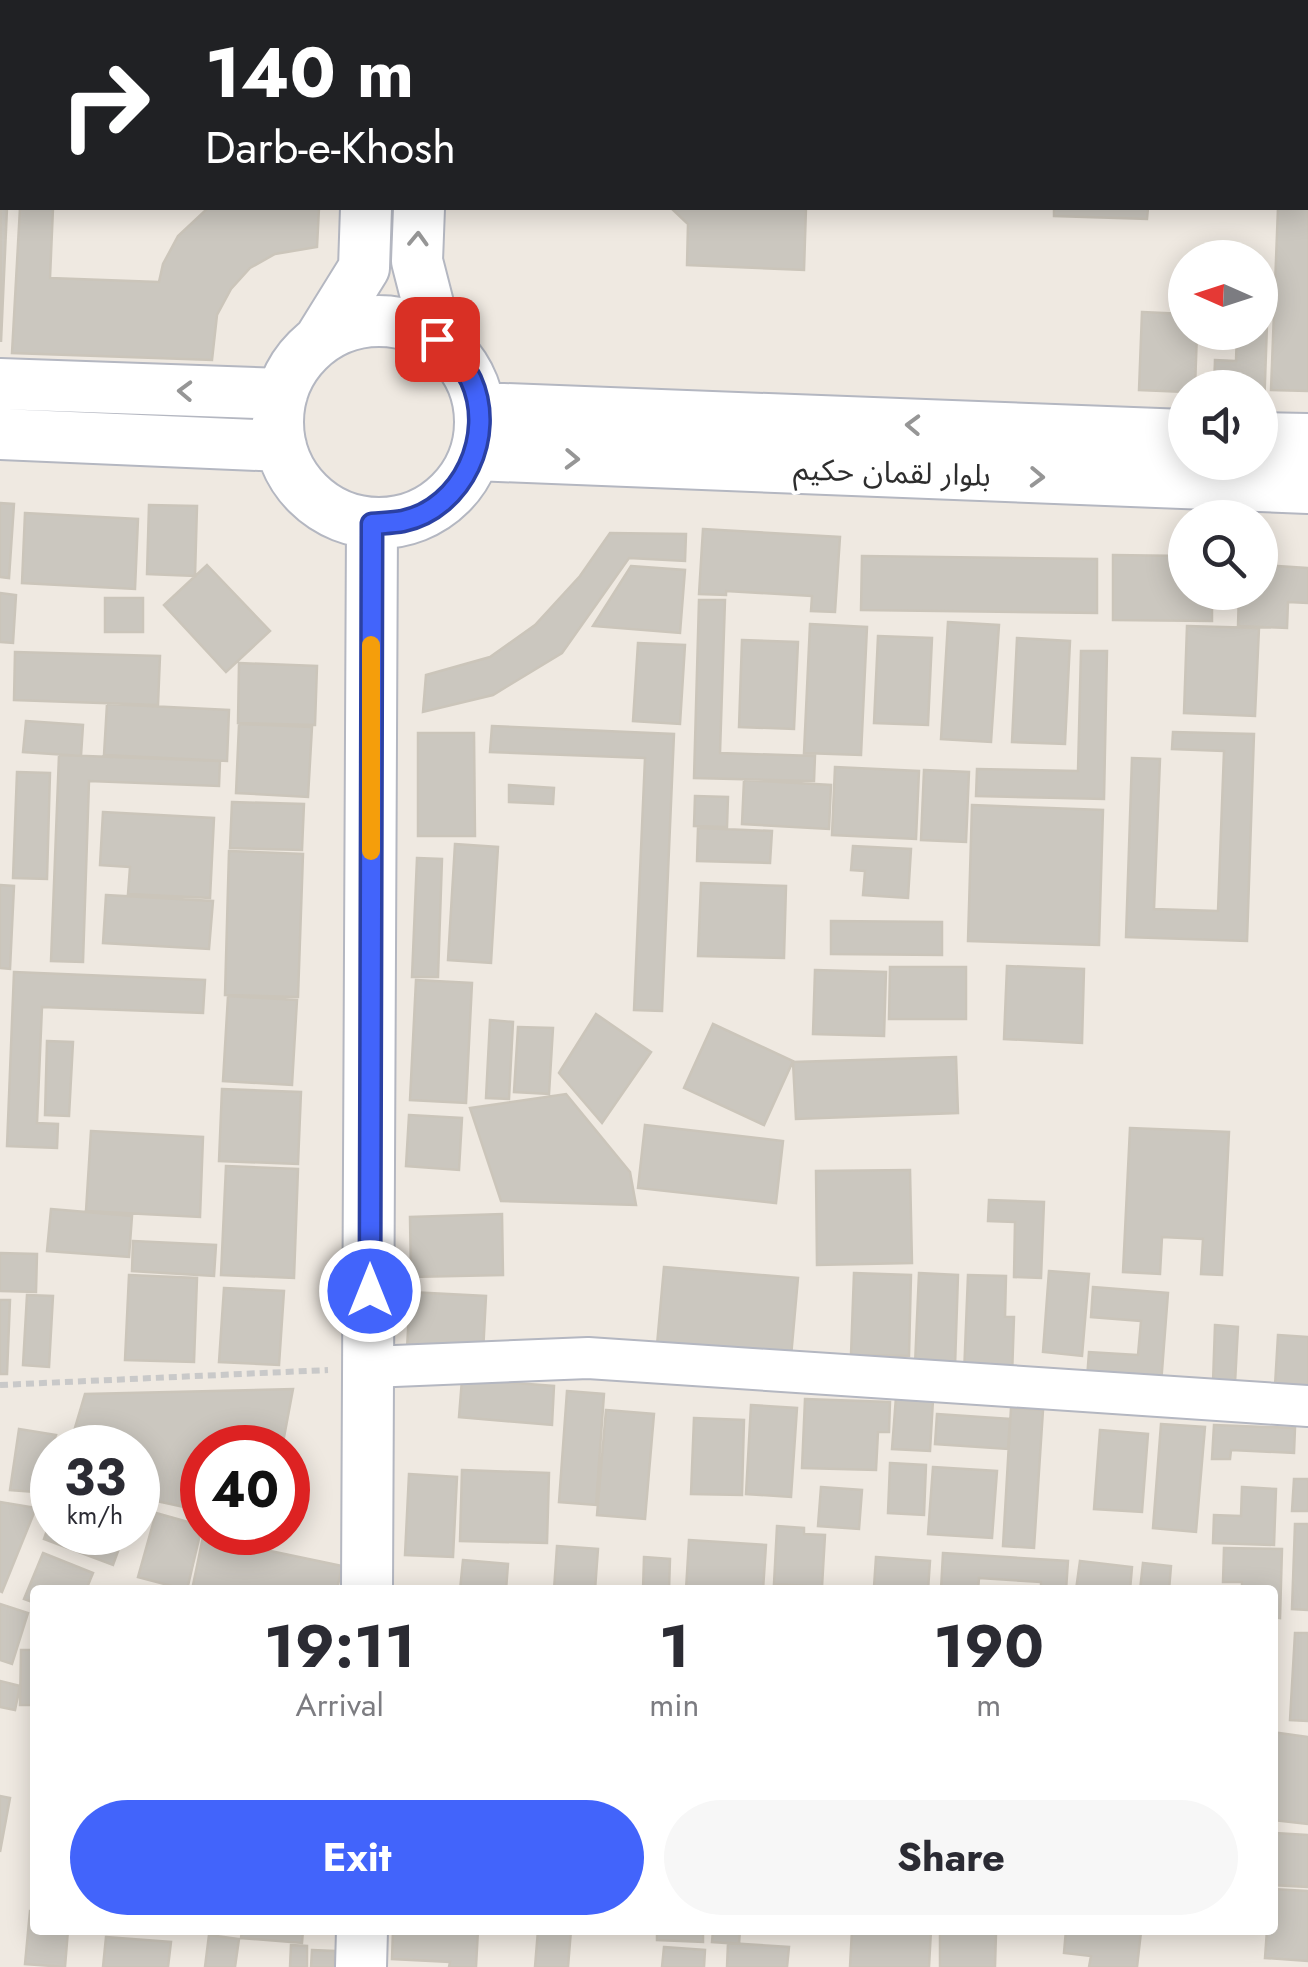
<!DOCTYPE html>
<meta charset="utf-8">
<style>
body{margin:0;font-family:Jost,"Noto Sans Arabic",sans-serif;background:#f7f7f7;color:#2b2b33;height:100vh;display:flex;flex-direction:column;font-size:38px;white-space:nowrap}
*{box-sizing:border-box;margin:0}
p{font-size:32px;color:#7c7c81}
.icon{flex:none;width:55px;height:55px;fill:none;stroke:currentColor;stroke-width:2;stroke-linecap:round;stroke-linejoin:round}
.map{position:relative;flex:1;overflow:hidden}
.drawer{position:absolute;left:30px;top:1585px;width:1248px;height:350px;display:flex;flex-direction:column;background:#fff;border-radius:10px;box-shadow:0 5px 25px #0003}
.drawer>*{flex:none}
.top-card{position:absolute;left:0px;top:0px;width:1310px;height:210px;box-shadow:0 5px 25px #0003;background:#202124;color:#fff;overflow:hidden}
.needle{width:65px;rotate:273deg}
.fabs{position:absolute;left:1168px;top:240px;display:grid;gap:20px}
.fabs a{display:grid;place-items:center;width:110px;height:110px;border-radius:50%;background:#fff;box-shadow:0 5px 25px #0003;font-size:50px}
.speed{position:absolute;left:30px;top:1425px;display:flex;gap:20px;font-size:50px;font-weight:700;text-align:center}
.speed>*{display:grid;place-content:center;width:130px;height:130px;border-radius:50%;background:#fff;box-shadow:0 5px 25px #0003;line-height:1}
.speed small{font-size:25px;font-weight:400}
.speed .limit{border:15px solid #d22;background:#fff;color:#111}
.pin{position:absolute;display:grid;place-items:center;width:85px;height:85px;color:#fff;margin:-42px;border-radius:20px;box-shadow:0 5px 15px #0006}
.me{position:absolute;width:110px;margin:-55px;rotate:0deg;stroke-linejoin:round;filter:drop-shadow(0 0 8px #0008)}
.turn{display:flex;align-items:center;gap:35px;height:210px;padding:0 40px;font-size:45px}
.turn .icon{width:130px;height:130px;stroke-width:2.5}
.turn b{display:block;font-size:70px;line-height:85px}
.eta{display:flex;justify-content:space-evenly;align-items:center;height:170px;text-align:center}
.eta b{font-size:60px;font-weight:700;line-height:70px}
.button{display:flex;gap:20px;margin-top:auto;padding:20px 40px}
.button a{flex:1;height:115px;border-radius:60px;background:#4264fb;color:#fff;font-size:40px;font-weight:700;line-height:115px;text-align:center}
.button a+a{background:#f7f7f7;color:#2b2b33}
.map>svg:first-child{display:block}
.building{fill:#cbc7bf;stroke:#cbc5ba;stroke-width:2.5}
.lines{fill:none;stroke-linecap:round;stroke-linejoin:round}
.minor-casing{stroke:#b4b7c1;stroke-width:44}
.tertiary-casing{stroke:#b4b7c1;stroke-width:54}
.path{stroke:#c9c9c9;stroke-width:6;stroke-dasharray:8 5;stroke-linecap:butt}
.minor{stroke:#fff;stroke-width:40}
.tertiary{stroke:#fff;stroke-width:50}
.oneway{stroke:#969696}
.route-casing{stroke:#2b41a3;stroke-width:25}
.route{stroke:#4264fb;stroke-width:18}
.slow{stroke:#f59e0b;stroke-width:18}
.labels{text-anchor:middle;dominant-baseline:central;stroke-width:8;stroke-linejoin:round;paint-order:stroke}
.street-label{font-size:30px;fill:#2e2e2e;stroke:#fff}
</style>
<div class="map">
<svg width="1308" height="1967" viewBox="0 0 1308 1967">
<rect width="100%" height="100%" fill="#efe9e1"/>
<!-- building -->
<path class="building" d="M 83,0 L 221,0 L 83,2 Z
M 580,0 L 826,0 L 580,2 Z
M 841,0 L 1038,0 L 841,2 Z
M 1308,56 L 1308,391 L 1271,390 L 1278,208 L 1308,208 Z
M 0,97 L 2,208 L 7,208 L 1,342 Z
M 20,208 L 53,208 L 50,278 L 159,282 L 163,264 L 178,236 L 208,208 L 319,208 L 317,247 L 275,254 L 250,268 L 231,289 L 217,315 L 212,360 L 12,353 Z
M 671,208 L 806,208 L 804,270 L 687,265 L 688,224 Z
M 1054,208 L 1148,208 L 1147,219 L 1054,216 Z
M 1142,312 L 1185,314 L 1185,332 L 1197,332 L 1195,388 L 1185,388 L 1185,392 L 1139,390 Z
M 1260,324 L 1267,324 L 1264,410 L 1260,410 L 1260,388 L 1214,388 L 1215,360 L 1236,361 L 1237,332 L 1260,332 Z
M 0,503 L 14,504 L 9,578 L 0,577 Z
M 149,505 L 197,506 L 195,576 L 147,574 Z
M 25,513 L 138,519 L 135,589 L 22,583 Z
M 703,529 L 840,537 L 835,612 L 811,611 L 812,596 L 726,591 L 726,595 L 699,594 Z
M 610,533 L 686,534 L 685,561 L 629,558 L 562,653 L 493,695 L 423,712 L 426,675 L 490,657 L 535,625 L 580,576 Z
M 1113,555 L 1185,556 L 1185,592 L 1212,592 L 1212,621 L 1113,620 Z
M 862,556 L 1097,559 L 1097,613 L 861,610 Z
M 207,565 L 270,631 L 226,672 L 164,605 Z
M 1260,565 L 1308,568 L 1308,603 L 1288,602 L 1287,628 L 1238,626 L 1239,592 L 1260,592 Z
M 631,566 L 685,570 L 680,633 L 593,626 Z
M 0,593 L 16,595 L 13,643 L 0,642 Z
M 105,598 L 143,598 L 143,632 L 105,632 Z
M 699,600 L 725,600 L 720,753 L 815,756 L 814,781 L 694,778 Z
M 948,622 L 999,625 L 991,742 L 941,739 Z
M 810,624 L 867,627 L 861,755 L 804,753 Z
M 1187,626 L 1259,628 L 1255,716 L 1184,713 Z
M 878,636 L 932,638 L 928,725 L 874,723 Z
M 1017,638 L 1070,641 L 1065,744 L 1012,742 Z
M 742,640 L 798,642 L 794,729 L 739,727 Z
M 638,643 L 685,645 L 680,724 L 633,721 Z
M 1081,651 L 1107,651 L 1104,799 L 976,796 L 977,769 L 1078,771 Z
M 15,652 L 160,656 L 158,705 L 14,700 Z
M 239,663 L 317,666 L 315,725 L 238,723 Z
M 107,704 L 229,710 L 227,761 L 104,755 Z
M 26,721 L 83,725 L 81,756 L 23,752 Z
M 239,724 L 312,727 L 308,797 L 236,793 Z
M 492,726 L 674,734 L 662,1011 L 634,1010 L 645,758 L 490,752 Z
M 1173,732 L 1254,734 L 1247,941 L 1126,937 L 1132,758 L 1160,759 L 1154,909 L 1218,911 L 1224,751 L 1172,749 Z
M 418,733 L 474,733 L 475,836 L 418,836 Z
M 59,755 L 220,761 L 219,786 L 89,781 L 83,962 L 51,961 Z
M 835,767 L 919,771 L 916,839 L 832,835 Z
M 924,770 L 969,772 L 966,842 L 921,840 Z
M 17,772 L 50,773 L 47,879 L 13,878 Z
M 744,780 L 831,785 L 829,829 L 742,824 Z
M 509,785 L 554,788 L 553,804 L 509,802 Z
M 695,796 L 728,797 L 727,827 L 694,826 Z
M 232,802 L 304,804 L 302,850 L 230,848 Z
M 972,805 L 1103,810 L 1099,945 L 968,941 Z
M 103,812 L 214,818 L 210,898 L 128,894 L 130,867 L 100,865 Z
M 698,828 L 772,831 L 770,863 L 697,861 Z
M 455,844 L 498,847 L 491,963 L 448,960 Z
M 853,846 L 911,849 L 908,898 L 863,895 L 865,871 L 851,870 Z
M 229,851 L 303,854 L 298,997 L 225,995 Z
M 417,858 L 442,859 L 438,977 L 412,977 Z
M 701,883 L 786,886 L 784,958 L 698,956 Z
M 0,885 L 14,886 L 10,969 L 0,968 Z
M 106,895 L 213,901 L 209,949 L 103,943 Z
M 831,921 L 942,922 L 942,955 L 831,954 Z
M 1007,966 L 1084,969 L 1082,1043 L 1004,1039 Z
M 890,967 L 966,967 L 966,1019 L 889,1019 Z
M 815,970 L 886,972 L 884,1036 L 813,1034 Z
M 14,972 L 205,980 L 203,1013 L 42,1007 L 37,1123 L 58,1124 L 57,1148 L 7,1146 Z
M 416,980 L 472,983 L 466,1103 L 410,1100 Z
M 228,996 L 297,1000 L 292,1085 L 223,1081 Z
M 596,1014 L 651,1052 L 602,1123 L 559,1073 Z
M 490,1020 L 513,1022 L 509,1099 L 486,1098 Z
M 713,1024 L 793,1061 L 764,1125 L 684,1088 Z
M 518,1027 L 553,1028 L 549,1094 L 514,1092 Z
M 47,1041 L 73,1042 L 69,1116 L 45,1115 Z
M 956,1057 L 958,1113 L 796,1119 L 793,1062 Z
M 222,1089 L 301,1092 L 298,1164 L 219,1161 Z
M 566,1094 L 630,1172 L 636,1205 L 501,1201 L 470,1108 Z
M 409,1115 L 462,1118 L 459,1170 L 406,1166 Z
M 645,1125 L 783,1141 L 776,1203 L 638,1188 Z
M 1130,1128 L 1229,1132 L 1222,1275 L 1201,1274 L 1203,1239 L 1162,1237 L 1160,1274 L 1123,1272 Z
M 91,1131 L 203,1137 L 200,1217 L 86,1211 Z
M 226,1166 L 298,1169 L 294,1278 L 221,1275 Z
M 910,1170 L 912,1263 L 817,1265 L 816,1171 Z
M 989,1200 L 1044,1202 L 1041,1278 L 1014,1277 L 1015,1222 L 988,1221 Z
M 51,1209 L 132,1216 L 129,1257 L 47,1251 Z
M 502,1214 L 503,1275 L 411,1277 L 410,1217 Z
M 133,1241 L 216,1245 L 214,1276 L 132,1271 Z
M 0,1253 L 37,1254 L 36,1292 L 0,1291 Z
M 664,1267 L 798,1278 L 791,1357 L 657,1345 Z
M 1049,1271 L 1089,1274 L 1082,1356 L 1043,1352 Z
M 854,1273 L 911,1275 L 909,1356 L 851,1355 Z
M 919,1273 L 958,1275 L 955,1367 L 915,1365 Z
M 129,1275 L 197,1278 L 194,1362 L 125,1360 Z
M 968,1275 L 1006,1276 L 1005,1317 L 1014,1317 L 1012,1376 L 964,1375 Z
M 1093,1287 L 1168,1293 L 1161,1384 L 1087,1379 L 1089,1352 L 1138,1355 L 1141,1321 L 1091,1317 Z
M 224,1288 L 284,1291 L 279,1365 L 219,1362 Z
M 410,1292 L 486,1296 L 483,1353 L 407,1349 Z
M 27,1295 L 53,1296 L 49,1367 L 23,1365 Z
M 0,1300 L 10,1300 L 7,1374 L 0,1374 Z
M 1215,1325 L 1238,1327 L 1235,1383 L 1213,1383 Z
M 1278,1335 L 1308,1337 L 1308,1387 L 1275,1386 Z
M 462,1379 L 554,1386 L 552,1425 L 459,1417 Z
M 293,1389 L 282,1448 L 202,1448 L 202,1511 L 138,1497 L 138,1448 L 69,1448 L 85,1394 Z
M 567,1391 L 604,1394 L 596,1505 L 559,1502 Z
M 896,1397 L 933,1400 L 930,1451 L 892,1449 Z
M 805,1399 L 890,1402 L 889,1432 L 878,1432 L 876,1470 L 802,1468 Z
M 751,1405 L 797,1408 L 791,1497 L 746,1494 Z
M 1011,1408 L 1043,1410 L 1034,1548 L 1003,1546 Z
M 606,1410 L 654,1414 L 645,1519 L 597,1515 Z
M 937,1414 L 1010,1419 L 1008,1449 L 935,1444 Z
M 694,1418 L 744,1420 L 742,1495 L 691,1494 Z
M 1161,1424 L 1205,1427 L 1196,1532 L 1153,1528 Z
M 1214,1425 L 1295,1428 L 1294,1453 L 1231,1450 L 1230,1459 L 1212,1459 Z
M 19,1429 L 56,1435 L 35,1492 L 10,1490 Z
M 1100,1430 L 1148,1434 L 1142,1512 L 1094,1509 Z
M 890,1463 L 926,1465 L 924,1515 L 888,1513 Z
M 933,1467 L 997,1471 L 992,1538 L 928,1534 Z
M 462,1470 L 549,1473 L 547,1543 L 460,1541 Z
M 409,1474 L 457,1477 L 453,1557 L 405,1555 Z
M 1294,1479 L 1308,1479 L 1308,1511 L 1292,1511 Z
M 821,1487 L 862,1490 L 859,1529 L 818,1526 Z
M 1242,1487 L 1276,1489 L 1274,1545 L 1213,1543 L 1214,1515 L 1241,1516 Z
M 0,1502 L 36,1508 L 2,1592 L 0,1591 Z
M 156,1513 L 202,1526 L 187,1590 L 138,1577 Z
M 52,1516 L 52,1532 L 125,1532 L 113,1565 L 44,1539 Z
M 1295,1524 L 1308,1524 L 1308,1610 L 1292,1609 Z
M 777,1526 L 804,1528 L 804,1534 L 825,1535 L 822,1587 L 774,1584 Z
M 203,1537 L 342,1566 L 337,1590 L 192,1590 Z
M 689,1540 L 766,1545 L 763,1590 L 686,1590 Z
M 557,1546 L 598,1549 L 595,1590 L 554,1590 Z
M 1224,1548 L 1282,1549 L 1280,1618 L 1272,1617 L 1272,1590 L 1242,1590 L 1242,1582 L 1223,1582 Z
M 43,1553 L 93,1573 L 86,1590 L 35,1590 L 35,1603 L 24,1599 Z
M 943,1553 L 1068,1561 L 1066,1590 L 1041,1590 L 1041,1582 L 979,1578 L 978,1590 L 941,1590 Z
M 644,1557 L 670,1559 L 669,1590 L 643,1590 Z
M 876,1557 L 930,1561 L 928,1590 L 874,1587 Z
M 463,1560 L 508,1564 L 506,1590 L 460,1590 Z
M 1080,1561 L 1132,1567 L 1130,1590 L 1076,1590 Z
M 1143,1563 L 1171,1566 L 1169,1590 L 1140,1590 Z
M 0,1604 L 28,1613 L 12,1664 L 0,1660 Z
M 1295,1633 L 1308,1633 L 1308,1721 L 1290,1720 Z
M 21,1650 L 35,1650 L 35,1705 L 20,1705 Z
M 0,1681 L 20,1686 L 15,1710 L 0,1707 Z
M 1272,1732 L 1308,1737 L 1308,1824 L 1272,1820 Z
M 0,1796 L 10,1798 L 0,1852 Z
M 1275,1833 L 1308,1835 L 1308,1887 L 1272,1885 Z
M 1272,1889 L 1308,1891 L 1308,1961 L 1265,1958 L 1267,1930 L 1272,1930 Z
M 30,1911 L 35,1911 L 35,1930 L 68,1930 L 65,1967 L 25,1964 Z
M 242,1930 L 303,1930 L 302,1943 L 241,1938 Z
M 393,1930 L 478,1930 L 476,1967 L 449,1967 L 450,1962 L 392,1959 Z
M 538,1930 L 571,1930 L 568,1967 L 535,1967 Z
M 657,1930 L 703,1930 L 703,1942 L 657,1940 Z
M 713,1930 L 740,1930 L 739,1944 L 712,1942 Z
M 852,1930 L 931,1930 L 929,1967 L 850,1967 Z
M 1066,1930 L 1141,1932 L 1137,1967 L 1089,1967 L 1091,1956 L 1064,1953 Z
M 940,1932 L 996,1933 L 995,1967 L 940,1967 Z
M 209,1935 L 239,1939 L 235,1967 L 205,1967 Z
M 106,1937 L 171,1942 L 168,1967 L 103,1967 Z
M 728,1943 L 789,1947 L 787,1967 L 727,1967 Z
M 291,1945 L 307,1946 L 307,1967 L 290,1967 Z
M 664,1947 L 705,1950 L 704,1967 L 662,1967 Z
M 312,1950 L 335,1951 L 334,1967 L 311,1967 Z"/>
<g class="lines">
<defs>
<path id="minor" d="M 370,1367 L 588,1358 L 1308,1406"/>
<path id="tertiary" d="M 370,2 L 370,0
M 425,2 L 425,0
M 419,208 L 417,261 L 437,339
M278 422a101 101 0 1 1 202 0a101 101 0 1 1-202 0Z
M 320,339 L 364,268 L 366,208
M 0,384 L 282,394
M 479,408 L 1185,435
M 0,434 L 281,446
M 1260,438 L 1308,439
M 475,455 L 1308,488
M 367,1590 L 372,524
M 361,1967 L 362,1930"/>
</defs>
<!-- minor casing -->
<use href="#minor" class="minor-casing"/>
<!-- tertiary casing -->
<use href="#tertiary" class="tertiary-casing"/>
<!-- path -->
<path class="path" d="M 0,1385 L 328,1370"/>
<!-- minor -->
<use href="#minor" class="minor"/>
<!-- tertiary -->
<use href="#tertiary" class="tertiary"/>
</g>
<!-- one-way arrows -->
<defs><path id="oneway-chevron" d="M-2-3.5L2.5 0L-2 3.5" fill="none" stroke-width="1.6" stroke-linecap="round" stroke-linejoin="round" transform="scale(2.5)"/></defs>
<g class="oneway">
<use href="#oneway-chevron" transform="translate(418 239) rotate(-88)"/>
<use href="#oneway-chevron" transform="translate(185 391) rotate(-178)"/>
<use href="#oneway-chevron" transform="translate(913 425) rotate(-178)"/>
<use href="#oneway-chevron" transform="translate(572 459) rotate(2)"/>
<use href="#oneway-chevron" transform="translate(1037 477) rotate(2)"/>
</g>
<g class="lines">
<defs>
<path id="route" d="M 370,1291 L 372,524 C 382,523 393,523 403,521 C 463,508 496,435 471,380 C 463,363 451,351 437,339"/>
</defs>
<!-- route casing -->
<use href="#route" class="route-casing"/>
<!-- route -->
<use href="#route" class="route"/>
<!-- slow -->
<path class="slow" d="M 371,851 L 371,645"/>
</g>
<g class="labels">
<!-- street labels -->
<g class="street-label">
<text transform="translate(892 472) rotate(2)">بلوار لقمان حکیم</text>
</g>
</g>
</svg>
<div class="fabs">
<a><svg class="needle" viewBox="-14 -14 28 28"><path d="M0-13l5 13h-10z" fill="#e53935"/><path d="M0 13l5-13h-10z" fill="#7c7c81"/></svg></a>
<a><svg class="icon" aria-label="sound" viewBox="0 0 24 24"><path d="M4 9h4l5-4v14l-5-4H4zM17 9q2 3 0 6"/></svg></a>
<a><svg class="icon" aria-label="search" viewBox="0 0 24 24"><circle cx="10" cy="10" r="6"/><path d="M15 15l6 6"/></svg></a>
</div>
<div class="speed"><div>33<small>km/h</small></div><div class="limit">40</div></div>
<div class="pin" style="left:437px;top:339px;background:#d93025"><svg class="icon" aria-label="arrive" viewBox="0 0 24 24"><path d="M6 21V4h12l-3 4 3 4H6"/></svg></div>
<svg class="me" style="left:370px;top:1291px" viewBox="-20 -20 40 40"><circle r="17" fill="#4264fb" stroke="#fff" stroke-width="3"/><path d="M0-11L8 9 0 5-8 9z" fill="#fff"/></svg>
<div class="top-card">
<div class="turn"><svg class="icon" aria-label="right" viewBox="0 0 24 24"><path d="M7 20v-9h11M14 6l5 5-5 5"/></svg><div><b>140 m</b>Darb-e-Khosh</div></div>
</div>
<section class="drawer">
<div class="eta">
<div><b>19:11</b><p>Arrival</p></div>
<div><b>1</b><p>min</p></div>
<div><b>190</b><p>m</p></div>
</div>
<div class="button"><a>Exit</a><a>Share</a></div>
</section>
</div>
